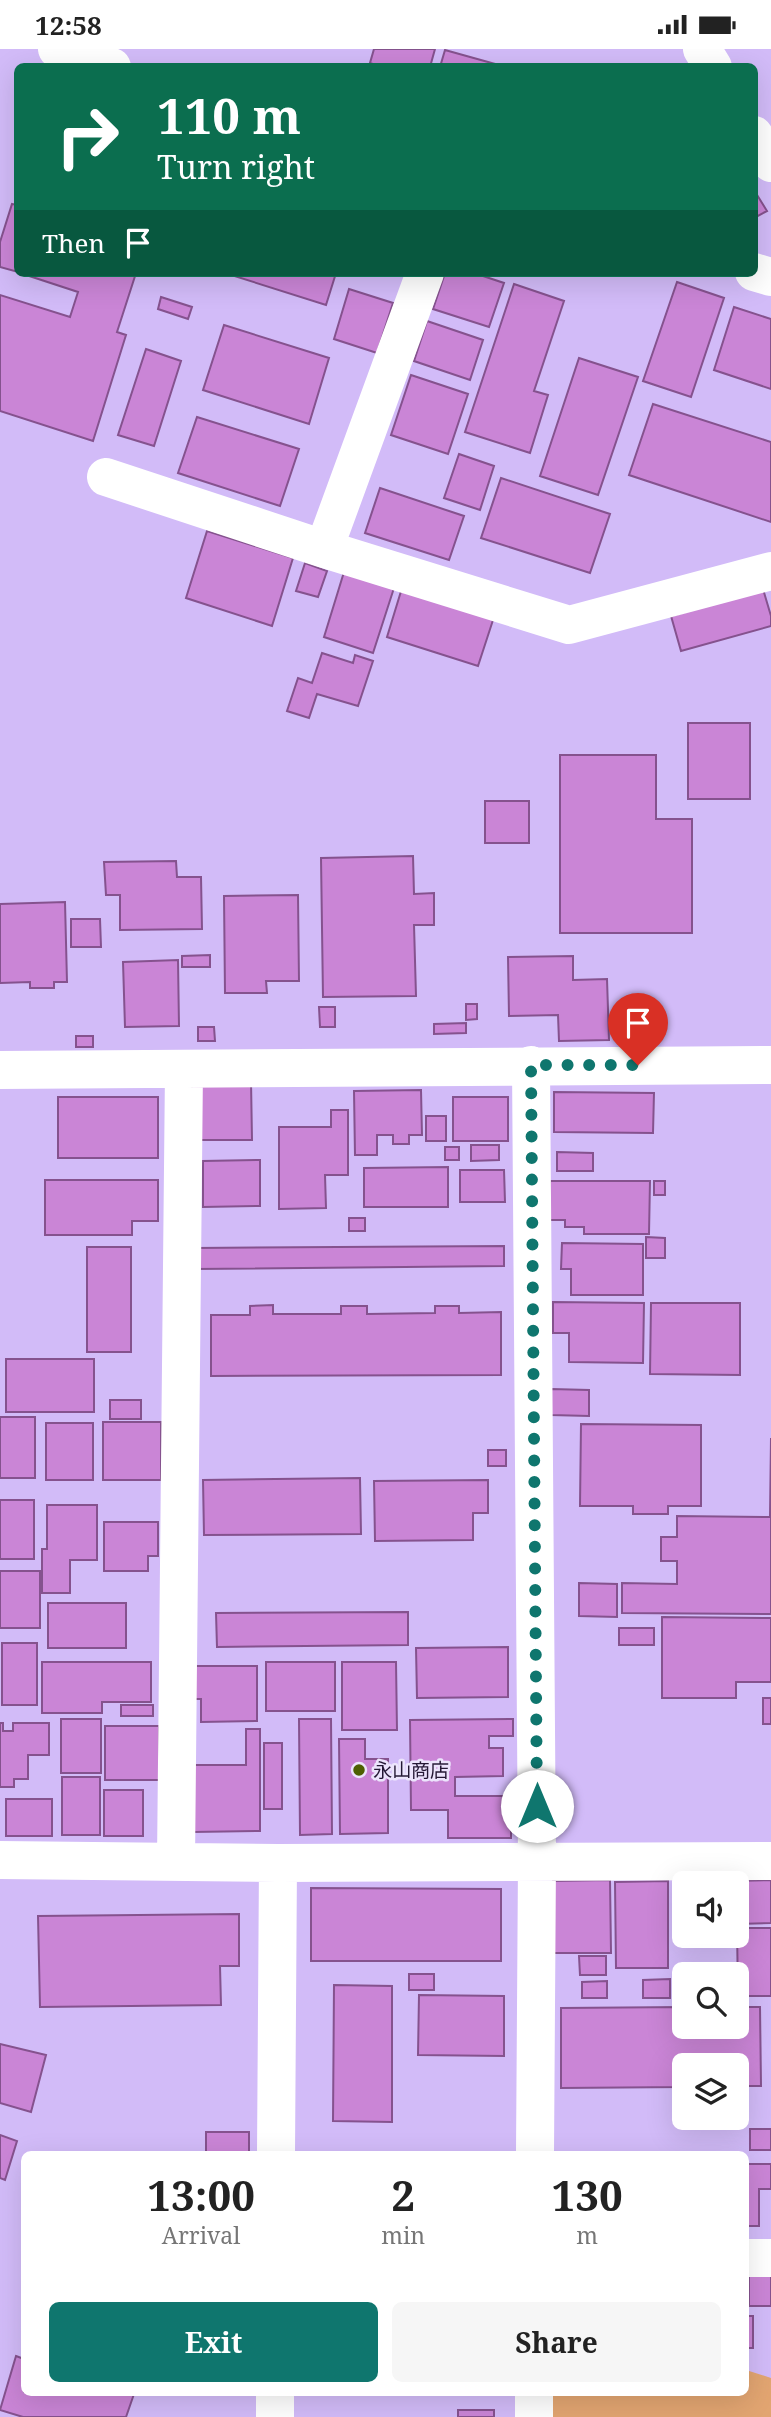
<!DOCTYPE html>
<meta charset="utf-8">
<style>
body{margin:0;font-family:"Noto Serif","Noto Sans JP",serif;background:#f6f6f6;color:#222;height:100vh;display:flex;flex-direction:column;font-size:26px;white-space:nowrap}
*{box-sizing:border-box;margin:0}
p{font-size:23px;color:#767676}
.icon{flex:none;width:38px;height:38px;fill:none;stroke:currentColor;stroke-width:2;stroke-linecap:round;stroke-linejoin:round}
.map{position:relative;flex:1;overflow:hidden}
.side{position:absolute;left:21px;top:2102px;width:728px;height:245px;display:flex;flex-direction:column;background:#fff;border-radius:10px;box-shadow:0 7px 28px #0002}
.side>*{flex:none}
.banner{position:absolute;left:14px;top:14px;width:744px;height:214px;border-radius:10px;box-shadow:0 7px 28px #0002;background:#0b6e4f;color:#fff;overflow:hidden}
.fabs{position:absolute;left:672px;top:1822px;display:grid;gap:14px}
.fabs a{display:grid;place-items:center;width:77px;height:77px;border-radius:10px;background:#fff;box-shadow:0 7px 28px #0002;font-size:35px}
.pin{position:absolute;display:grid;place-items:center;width:60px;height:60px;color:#fff;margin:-72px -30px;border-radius:50% 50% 50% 0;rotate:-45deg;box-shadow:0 0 7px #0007}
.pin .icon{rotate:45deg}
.me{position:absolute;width:77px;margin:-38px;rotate:0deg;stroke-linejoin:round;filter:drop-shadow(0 0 5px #0008)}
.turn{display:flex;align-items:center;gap:24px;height:147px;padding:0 28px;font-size:32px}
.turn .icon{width:91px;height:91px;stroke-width:2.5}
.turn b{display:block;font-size:49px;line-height:60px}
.then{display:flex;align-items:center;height:66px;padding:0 28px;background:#0003;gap:14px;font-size:26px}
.eta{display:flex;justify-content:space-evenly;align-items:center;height:119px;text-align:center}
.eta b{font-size:42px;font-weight:700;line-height:49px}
.cta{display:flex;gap:14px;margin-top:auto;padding:14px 28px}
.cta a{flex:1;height:80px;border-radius:10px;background:#0f766e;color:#fff;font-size:28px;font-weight:700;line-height:80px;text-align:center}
.cta a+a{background:#f6f6f6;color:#222}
.status{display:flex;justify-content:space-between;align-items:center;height:49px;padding:0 35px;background:#fff;direction:ltr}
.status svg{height:19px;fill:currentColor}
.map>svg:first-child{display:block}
.green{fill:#e2a571}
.building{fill:#ca85d6;stroke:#85528e;stroke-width:2}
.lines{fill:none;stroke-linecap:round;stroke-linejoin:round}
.minor{stroke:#fff;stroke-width:38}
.route{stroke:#0f766e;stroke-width:12;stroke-dasharray:0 21.6}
.poi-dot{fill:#4d5f02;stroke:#ece4fc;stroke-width:2.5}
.labels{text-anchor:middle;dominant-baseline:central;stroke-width:5;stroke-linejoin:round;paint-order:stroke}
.poi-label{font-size:19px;fill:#241834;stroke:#ece4fc;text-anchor:start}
</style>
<div class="status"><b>12:58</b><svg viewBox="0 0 49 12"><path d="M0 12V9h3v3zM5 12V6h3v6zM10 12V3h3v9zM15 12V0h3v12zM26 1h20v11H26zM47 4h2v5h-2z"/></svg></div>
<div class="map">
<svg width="771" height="2368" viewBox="0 0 771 2368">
<rect width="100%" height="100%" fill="#d2bbf8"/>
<!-- green -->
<path class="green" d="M 746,2321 L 771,2329 L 771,2368 L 549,2368 L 549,2343 L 746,2343 Z"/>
<!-- building -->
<path class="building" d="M 374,0 L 435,0 L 430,18 L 381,18 L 370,14 Z
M 445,1 L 506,18 L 440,18 Z
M 754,141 L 767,162 L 754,169 Z
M 12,155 L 18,156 L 18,223 L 0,218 L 0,193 Z
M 20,224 L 136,224 L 117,283 L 126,286 L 93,392 L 0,362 L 0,246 L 70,268 L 78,243 Z
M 225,224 L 336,224 L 326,256 Z
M 445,224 L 474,224 L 504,234 L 489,278 L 433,260 Z
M 677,233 L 724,249 L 691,348 L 643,332 Z
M 514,235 L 564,252 L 534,342 L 548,346 L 530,404 L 465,383 Z
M 349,240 L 393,254 L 377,304 L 334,290 Z
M 161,248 L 192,258 L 188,270 L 158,260 Z
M 734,258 L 771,270 L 771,340 L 714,321 Z
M 427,272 L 483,291 L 470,331 L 414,312 Z
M 224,276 L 329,309 L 309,375 L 203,341 Z
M 146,300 L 181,312 L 154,397 L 118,386 Z
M 579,309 L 638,328 L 598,446 L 540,427 Z
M 411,326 L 468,345 L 448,405 L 391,386 Z
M 653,355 L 771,393 L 771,473 L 629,426 Z
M 197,368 L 299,400 L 280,457 L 178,424 Z
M 459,405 L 494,417 L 480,461 L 444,449 Z
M 501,429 L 610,465 L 590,524 L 481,489 Z
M 380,439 L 464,467 L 449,511 L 365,484 Z
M 207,482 L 293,509 L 272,577 L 186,549 Z
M 305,514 L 327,522 L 318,548 L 296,542 Z
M 344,523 L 394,539 L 373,604 L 324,588 Z
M 402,539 L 494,568 L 478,617 L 387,588 Z
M 763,540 L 771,567 L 771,577 L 681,602 L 671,567 Z
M 322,604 L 353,614 L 355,606 L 373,612 L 358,657 L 317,645 L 309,669 L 287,662 L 298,629 L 312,634 Z
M 688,674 L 750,674 L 750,750 L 688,750 Z
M 560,706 L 656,706 L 656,770 L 692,770 L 692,884 L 560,884 Z
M 485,752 L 529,752 L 529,794 L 485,794 Z
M 413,807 L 414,845 L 434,844 L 434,876 L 414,876 L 416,947 L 323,948 L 321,809 Z
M 176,812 L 177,828 L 201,828 L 202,880 L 120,881 L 120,846 L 106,846 L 104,813 Z
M 298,846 L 299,932 L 266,932 L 267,944 L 225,944 L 224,847 Z
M 65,853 L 67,933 L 54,933 L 54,939 L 30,939 L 30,933 L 0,934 L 0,855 Z
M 71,870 L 100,870 L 101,898 L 71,898 Z
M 210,906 L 210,918 L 182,918 L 182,907 Z
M 573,907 L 573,931 L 607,930 L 609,991 L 559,992 L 558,966 L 509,967 L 508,908 Z
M 178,911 L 179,977 L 125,978 L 123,913 Z
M 466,955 L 477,955 L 477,970 L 466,971 Z
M 319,958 L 335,958 L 335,978 L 320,978 Z
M 466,974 L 466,984 L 434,985 L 434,975 Z
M 198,978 L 214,978 L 215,992 L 198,992 Z
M 76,987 L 93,987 L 93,998 L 76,998 Z
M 251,1032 L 252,1091 L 193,1091 L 192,1033 Z
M 421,1041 L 422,1086 L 409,1086 L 409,1095 L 393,1095 L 393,1086 L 377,1086 L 377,1106 L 355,1106 L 354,1042 Z
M 554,1043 L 654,1044 L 653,1084 L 554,1083 Z
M 58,1048 L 158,1048 L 158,1109 L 58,1109 Z
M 453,1048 L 508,1048 L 508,1092 L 453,1092 Z
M 331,1061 L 348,1061 L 348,1126 L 325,1126 L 326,1159 L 279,1160 L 279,1078 L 331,1078 Z
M 426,1067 L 446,1067 L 446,1092 L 426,1092 Z
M 471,1096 L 499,1096 L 499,1111 L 471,1112 Z
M 445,1098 L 459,1098 L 459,1111 L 445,1111 Z
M 557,1103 L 593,1104 L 593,1122 L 557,1122 Z
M 260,1111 L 260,1157 L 203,1158 L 203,1112 Z
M 448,1118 L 448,1158 L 364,1158 L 364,1119 Z
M 460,1121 L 504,1121 L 505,1153 L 460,1153 Z
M 45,1131 L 158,1131 L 158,1172 L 132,1172 L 132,1186 L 45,1186 Z
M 550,1132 L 650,1132 L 649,1185 L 584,1185 L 584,1178 L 565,1178 L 565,1171 L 549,1171 Z
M 654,1132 L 665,1132 L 665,1146 L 654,1146 Z
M 349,1169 L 365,1169 L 365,1182 L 349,1182 Z
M 646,1188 L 665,1189 L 665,1209 L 646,1209 Z
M 562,1194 L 643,1195 L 643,1246 L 571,1246 L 571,1220 L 561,1220 Z
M 504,1197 L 504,1217 L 195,1220 L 195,1199 Z
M 87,1198 L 131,1198 L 131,1303 L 87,1303 Z
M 553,1253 L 644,1254 L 643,1314 L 569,1313 L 569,1284 L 553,1284 Z
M 651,1254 L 740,1254 L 740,1326 L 650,1325 Z
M 273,1256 L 273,1265 L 341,1265 L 341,1257 L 367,1257 L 367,1265 L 435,1264 L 435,1257 L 459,1257 L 459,1264 L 501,1263 L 501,1326 L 211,1327 L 211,1266 L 250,1266 L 250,1257 Z
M 6,1310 L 94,1310 L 94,1363 L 6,1363 Z
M 551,1340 L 589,1341 L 589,1367 L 551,1366 Z
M 110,1351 L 141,1351 L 141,1370 L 110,1370 Z
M 0,1368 L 35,1368 L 35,1429 L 0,1429 Z
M 103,1373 L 161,1373 L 161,1431 L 103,1431 Z
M 46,1374 L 93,1374 L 93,1431 L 46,1431 Z
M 581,1375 L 701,1376 L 701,1457 L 668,1457 L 668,1465 L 633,1465 L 633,1457 L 580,1457 Z
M 771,1389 L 771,1565 L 622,1564 L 622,1534 L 677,1535 L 677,1512 L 661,1512 L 661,1488 L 677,1488 L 677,1467 L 770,1468 Z
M 488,1401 L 506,1401 L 506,1417 L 488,1417 Z
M 360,1429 L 361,1485 L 204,1486 L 203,1431 Z
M 488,1431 L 488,1464 L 473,1464 L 473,1491 L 375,1492 L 374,1432 Z
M 0,1451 L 34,1451 L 34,1510 L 0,1510 Z
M 47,1456 L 97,1456 L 97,1511 L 70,1511 L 70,1544 L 42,1544 L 42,1500 L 47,1500 Z
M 104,1473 L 158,1473 L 158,1507 L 148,1507 L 148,1522 L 104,1522 Z
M 0,1522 L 40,1522 L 40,1579 L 0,1579 Z
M 579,1534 L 617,1535 L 617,1568 L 579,1567 Z
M 48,1554 L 126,1554 L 126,1599 L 48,1599 Z
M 408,1563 L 408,1596 L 217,1598 L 216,1564 Z
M 662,1568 L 771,1569 L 771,1633 L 736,1633 L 736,1649 L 662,1649 Z
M 619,1579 L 654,1579 L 654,1596 L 619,1596 Z
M 2,1594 L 37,1594 L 37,1656 L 2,1656 Z
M 508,1598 L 508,1648 L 417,1649 L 416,1599 Z
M 42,1613 L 151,1613 L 151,1653 L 102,1653 L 102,1664 L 42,1664 Z
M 266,1613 L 335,1613 L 335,1662 L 266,1662 Z
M 342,1613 L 396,1613 L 397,1681 L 342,1681 Z
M 189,1617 L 257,1617 L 257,1672 L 201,1673 L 201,1650 L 190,1650 Z
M 763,1649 L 771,1649 L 771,1675 L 763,1675 Z
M 121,1656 L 153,1656 L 153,1667 L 121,1667 Z
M 61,1670 L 101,1670 L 101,1724 L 61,1724 Z
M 299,1670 L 331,1670 L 332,1785 L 300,1786 Z
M 513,1670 L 513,1687 L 489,1687 L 489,1699 L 503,1699 L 503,1727 L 455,1728 L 455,1747 L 511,1747 L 511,1789 L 448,1789 L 448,1761 L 411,1761 L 410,1671 Z
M 0,1674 L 3,1674 L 3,1682 L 13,1682 L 13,1674 L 49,1674 L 49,1706 L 28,1706 L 28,1730 L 14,1730 L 14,1738 L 0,1738 Z
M 105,1677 L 159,1677 L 159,1731 L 105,1731 Z
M 246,1680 L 260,1680 L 260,1782 L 193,1783 L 192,1716 L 246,1716 Z
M 339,1690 L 365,1690 L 365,1710 L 388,1710 L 388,1784 L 340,1785 Z
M 264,1694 L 282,1694 L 282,1760 L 264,1760 Z
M 62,1728 L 100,1728 L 100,1786 L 62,1786 Z
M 104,1741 L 143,1741 L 143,1787 L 104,1787 Z
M 6,1750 L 52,1750 L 52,1787 L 6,1787 Z
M 610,1831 L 611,1904 L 553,1904 L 553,1832 Z
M 771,1831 L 771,1874 L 737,1875 L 736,1832 Z
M 668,1832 L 668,1919 L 616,1919 L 615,1833 Z
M 311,1839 L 501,1840 L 501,1912 L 311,1912 Z
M 239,1865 L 239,1917 L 220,1917 L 221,1956 L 40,1958 L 38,1867 Z
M 737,1879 L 771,1879 L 771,1947 L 738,1947 Z
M 579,1907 L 606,1907 L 606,1926 L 580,1926 Z
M 409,1925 L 434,1925 L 434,1941 L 409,1941 Z
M 670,1930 L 670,1949 L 643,1949 L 643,1931 Z
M 607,1932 L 607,1949 L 582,1949 L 582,1933 Z
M 334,1936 L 392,1937 L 392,2073 L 333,2072 Z
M 419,1946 L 504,1947 L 504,2007 L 418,2006 Z
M 684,1958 L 684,1978 L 737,1978 L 737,1958 L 760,1958 L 761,2037 L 737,2037 L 737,2016 L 684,2016 L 684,2038 L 561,2039 L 561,1959 Z
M 0,1995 L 46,2006 L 31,2063 L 0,2054 Z
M 750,2080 L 771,2080 L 771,2101 L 750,2101 Z
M 206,2083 L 249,2083 L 249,2105 L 206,2105 Z
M 0,2086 L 17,2092 L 5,2131 L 0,2129 Z
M 432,2103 L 508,2103 L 508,2105 L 432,2105 Z
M 746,2115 L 771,2115 L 771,2140 L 759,2140 L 759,2177 L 746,2177 Z
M 749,2223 L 771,2224 L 771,2257 L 749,2257 Z
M 746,2267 L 753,2267 L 753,2299 L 746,2299 Z
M 16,2307 L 24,2310 L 24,2343 L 128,2343 L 134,2345 L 126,2368 L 23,2368 L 0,2361 Z
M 458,2361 L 494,2361 L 494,2368 L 458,2368 Z"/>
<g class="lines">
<!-- minor -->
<path class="minor" d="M 57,0 L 112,18
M 702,0 L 713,18
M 754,86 L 771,114
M 754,223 L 771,228
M 106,428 L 324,500 L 569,576 L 771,522
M 324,500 L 425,224
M 531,1016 L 537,1812 L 535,2105
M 0,1021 L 771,1016
M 0,1811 L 278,1814 L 771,1812
M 176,1812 L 184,1020
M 276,2105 L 278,1814
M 746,2209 L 771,2209
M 275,2368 L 275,2343
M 534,2368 L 534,2343"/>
</g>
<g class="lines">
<!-- route -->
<path class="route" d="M 537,1757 L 531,1016 L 638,1016"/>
</g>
<!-- markers -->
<circle class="poi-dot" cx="359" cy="1721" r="7"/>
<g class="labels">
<!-- poi labels -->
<g class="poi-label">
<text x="373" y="1721">永山商店</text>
</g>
</g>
</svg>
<div class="fabs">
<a><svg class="icon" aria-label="sound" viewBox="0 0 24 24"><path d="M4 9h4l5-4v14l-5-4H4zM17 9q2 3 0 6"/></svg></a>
<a><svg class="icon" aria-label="search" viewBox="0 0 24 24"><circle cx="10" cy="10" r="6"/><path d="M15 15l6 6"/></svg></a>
<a><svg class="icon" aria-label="layers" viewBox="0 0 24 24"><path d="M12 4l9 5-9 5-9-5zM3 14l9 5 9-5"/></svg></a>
</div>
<div class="pin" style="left:638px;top:1016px;background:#d93025"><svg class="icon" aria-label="arrive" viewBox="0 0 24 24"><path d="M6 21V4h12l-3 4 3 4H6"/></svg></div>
<svg class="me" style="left:537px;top:1757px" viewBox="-20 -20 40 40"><circle r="19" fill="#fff"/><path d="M0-13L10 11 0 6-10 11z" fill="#0f766e"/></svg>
<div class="banner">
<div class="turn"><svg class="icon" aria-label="right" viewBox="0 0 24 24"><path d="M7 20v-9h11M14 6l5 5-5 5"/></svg><div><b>110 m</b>Turn right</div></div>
<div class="then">Then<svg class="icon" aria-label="arrive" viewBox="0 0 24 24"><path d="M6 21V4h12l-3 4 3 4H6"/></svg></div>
</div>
<section class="side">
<div class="eta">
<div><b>13:00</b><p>Arrival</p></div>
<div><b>2</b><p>min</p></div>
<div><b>130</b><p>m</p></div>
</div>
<div class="cta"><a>Exit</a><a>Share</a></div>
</section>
</div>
